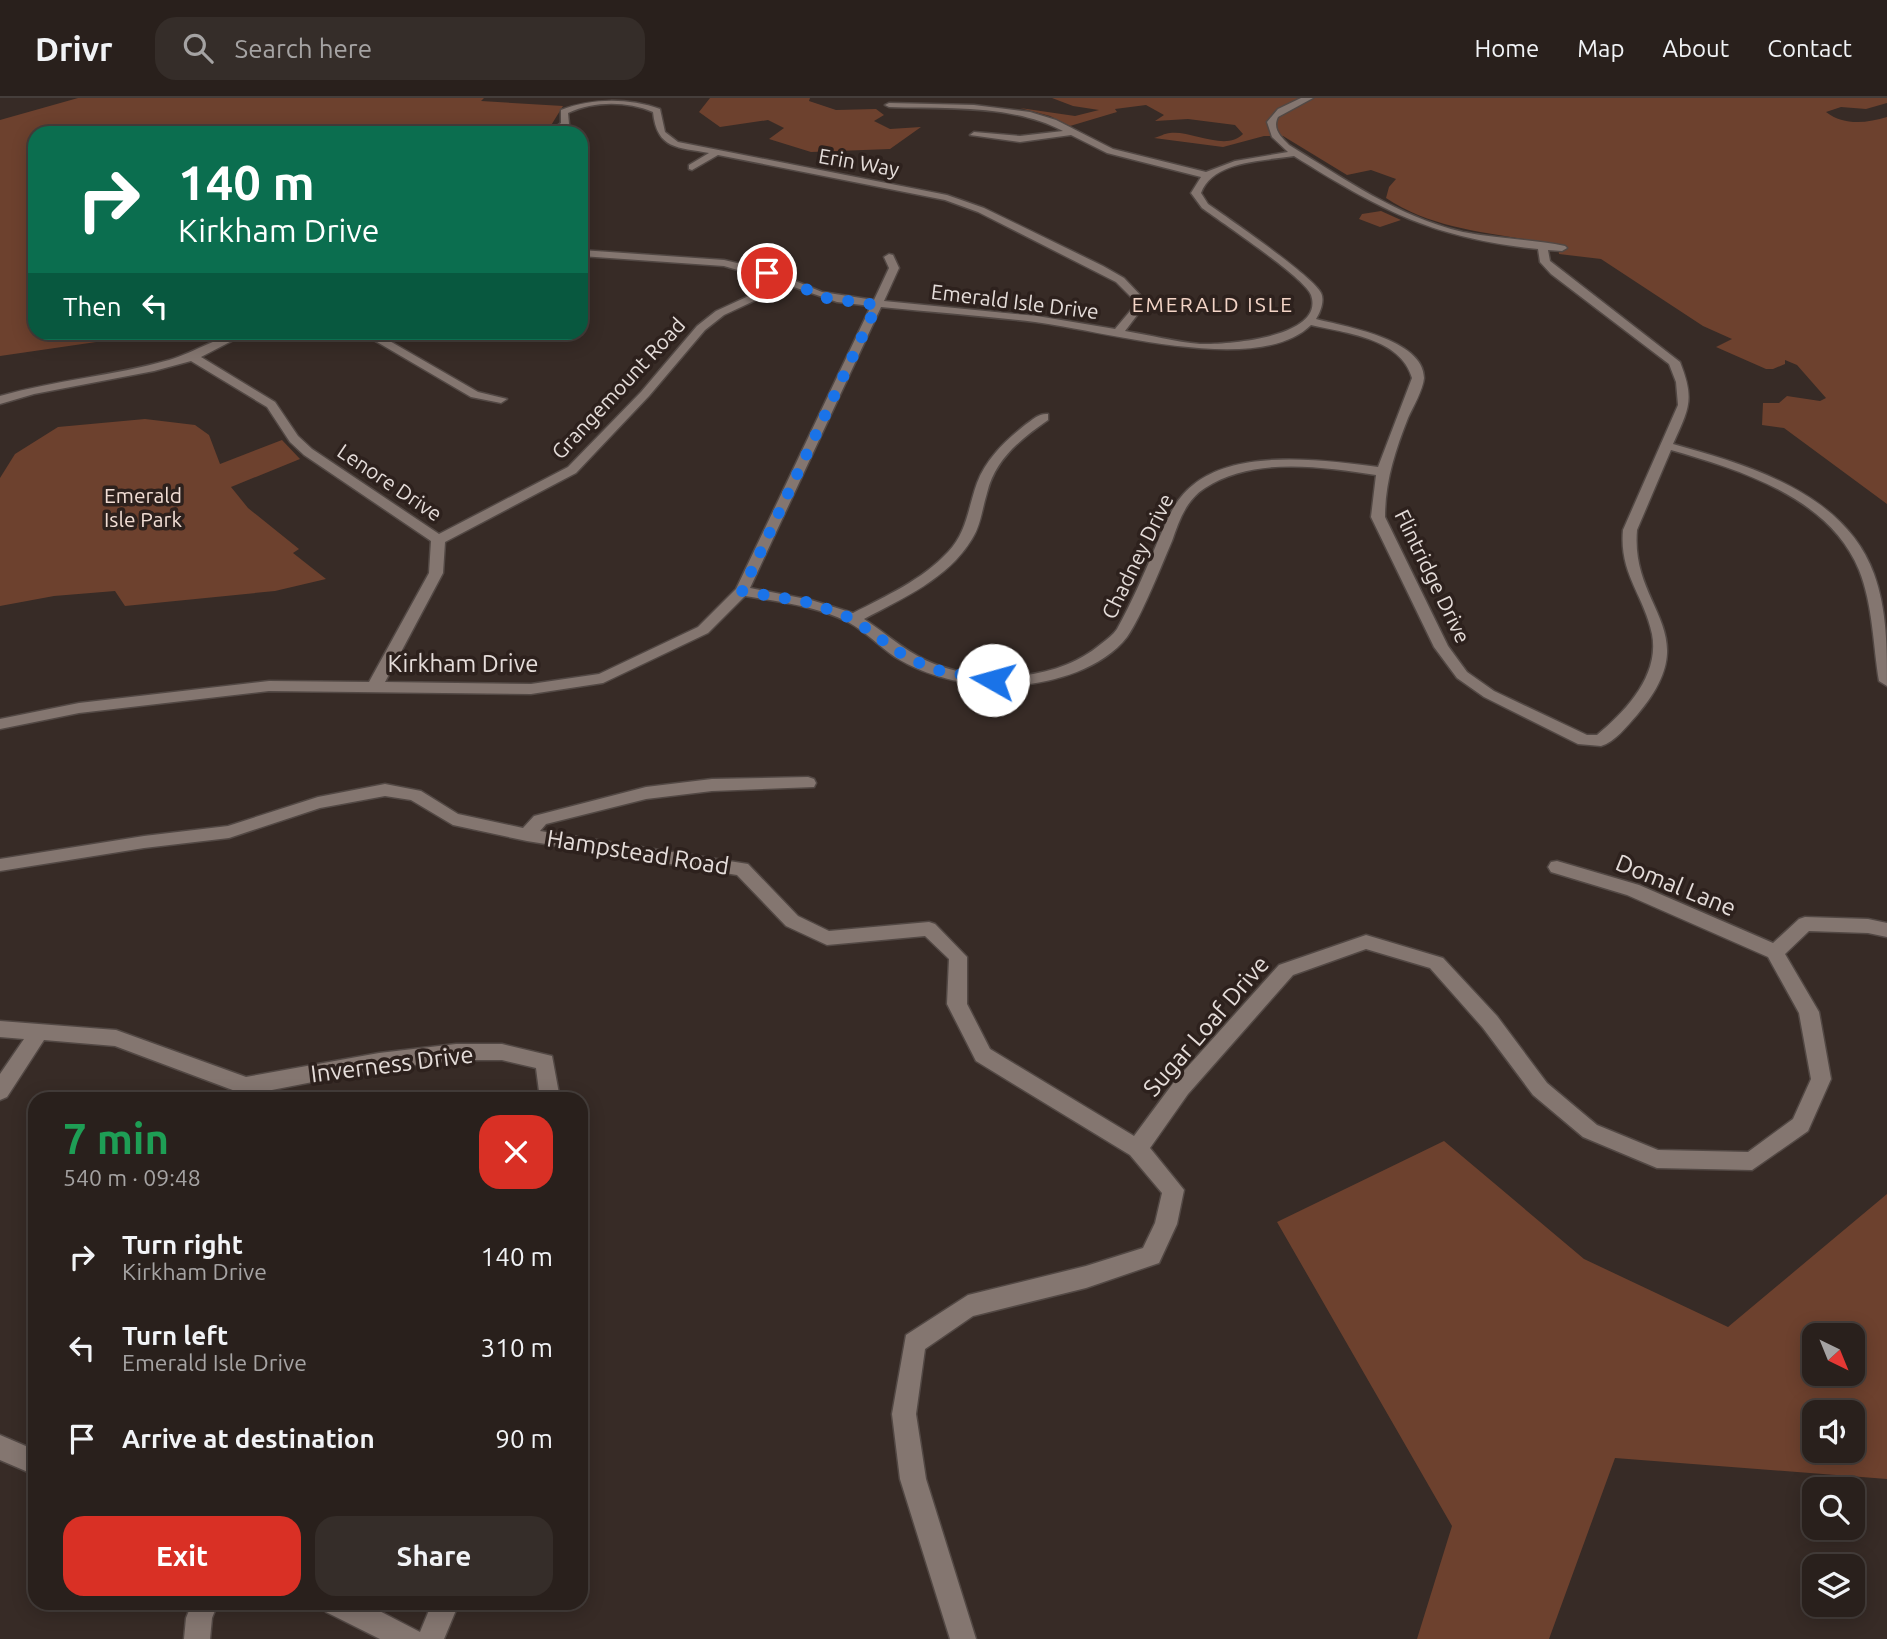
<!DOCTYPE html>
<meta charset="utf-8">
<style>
body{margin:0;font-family:Ubuntu,sans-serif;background:#352d29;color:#f1f3f6;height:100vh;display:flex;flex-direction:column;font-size:26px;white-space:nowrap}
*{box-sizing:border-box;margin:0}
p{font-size:23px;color:#a5a3a3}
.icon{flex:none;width:38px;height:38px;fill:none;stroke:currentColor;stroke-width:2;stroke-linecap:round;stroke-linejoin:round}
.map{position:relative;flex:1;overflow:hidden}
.side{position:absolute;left:28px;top:994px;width:560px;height:518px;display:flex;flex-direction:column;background:#29201c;border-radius:21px;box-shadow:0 4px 18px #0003,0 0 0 2px #453e3b}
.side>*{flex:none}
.hud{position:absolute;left:28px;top:28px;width:560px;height:214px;border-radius:21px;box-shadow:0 4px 18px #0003,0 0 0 2px #453e3b;background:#0b6e4f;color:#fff;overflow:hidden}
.needle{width:46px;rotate:137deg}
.controls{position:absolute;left:1802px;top:1225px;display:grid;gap:14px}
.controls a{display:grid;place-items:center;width:63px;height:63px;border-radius:14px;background:#29201c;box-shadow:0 4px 18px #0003,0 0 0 2px #453e3b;font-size:35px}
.pin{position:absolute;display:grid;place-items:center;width:60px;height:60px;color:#fff;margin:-30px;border:4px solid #fff;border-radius:50%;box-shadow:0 2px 7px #0007}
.me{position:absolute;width:77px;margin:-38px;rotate:277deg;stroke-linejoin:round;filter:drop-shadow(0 0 5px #0008)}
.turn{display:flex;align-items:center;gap:24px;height:147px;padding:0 35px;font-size:32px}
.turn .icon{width:91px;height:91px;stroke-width:2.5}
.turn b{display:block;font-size:49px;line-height:60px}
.then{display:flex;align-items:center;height:66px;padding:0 35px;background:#0003;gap:14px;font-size:26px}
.round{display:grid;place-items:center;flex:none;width:74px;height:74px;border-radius:21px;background:#352d29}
.head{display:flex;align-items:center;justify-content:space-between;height:119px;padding:0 35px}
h1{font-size:42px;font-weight:600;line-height:52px;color:#1e9e55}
.primary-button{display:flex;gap:14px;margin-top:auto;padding:14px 35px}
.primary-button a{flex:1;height:80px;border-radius:21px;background:#d93025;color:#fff;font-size:28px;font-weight:600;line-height:80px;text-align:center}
.primary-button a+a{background:#352d29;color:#f1f3f6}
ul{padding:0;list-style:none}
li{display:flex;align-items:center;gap:21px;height:91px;padding:0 35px}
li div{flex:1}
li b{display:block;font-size:26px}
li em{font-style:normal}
header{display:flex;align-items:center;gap:42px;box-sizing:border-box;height:98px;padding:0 35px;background:#29201c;border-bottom:2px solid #453e3b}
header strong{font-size:33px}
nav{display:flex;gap:38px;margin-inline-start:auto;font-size:24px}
.search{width:490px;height:63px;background:#352d29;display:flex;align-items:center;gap:18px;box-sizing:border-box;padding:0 24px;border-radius:21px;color:#a5a3a3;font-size:26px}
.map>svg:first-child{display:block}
.green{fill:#6d412e;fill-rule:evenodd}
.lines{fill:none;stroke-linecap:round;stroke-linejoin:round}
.minor-casing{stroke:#524844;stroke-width:3}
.minor{fill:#847670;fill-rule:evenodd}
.route{stroke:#1a73e8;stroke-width:12;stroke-dasharray:0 21.6}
.labels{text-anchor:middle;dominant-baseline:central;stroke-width:7;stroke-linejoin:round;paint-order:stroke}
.far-street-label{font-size:21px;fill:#e5ddda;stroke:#2d211d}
.far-neighbourhood-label{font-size:21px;letter-spacing:2px;fill:#f4d5c7;stroke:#2d211d}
.far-park-label{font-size:21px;fill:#f1ddd4;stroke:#2d211d}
.street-label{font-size:24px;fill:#e5ddda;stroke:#2d211d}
</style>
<header>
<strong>Drivr</strong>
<div class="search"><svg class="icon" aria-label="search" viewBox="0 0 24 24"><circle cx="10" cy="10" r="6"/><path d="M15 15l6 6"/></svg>Search here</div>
<nav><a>Home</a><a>Map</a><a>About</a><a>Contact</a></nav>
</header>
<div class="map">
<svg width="1887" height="1541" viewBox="0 0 1887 1541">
<rect width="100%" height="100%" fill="#372b26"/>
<!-- green -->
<path class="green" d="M 78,0 L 484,0 L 481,3 L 563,8 L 550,29 L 536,35 L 35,35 L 35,234 L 158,235 L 0,258 L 0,22 Z
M 710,0 L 810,0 L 809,3 L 836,12 L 876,11 L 884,17 L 874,23 L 890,31 L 921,29 L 890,51 L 811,54 L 769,41 L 784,30 L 768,22 L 720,29 L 699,14 Z
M 1052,0 L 1887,0 L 1887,5 L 1866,11 L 1841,9 L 1826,14 C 1844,28 1867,25 1887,19 L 1887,406 L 1784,330 L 1762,327 L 1763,305 L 1779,305 L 1787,298 L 1820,303 L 1826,300 L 1797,267 L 1785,262 L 1785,266 L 1773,271 L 1766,271 L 1716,249 L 1732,241 L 1703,228 L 1601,161 L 1559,156 L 1558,147 C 1499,135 1437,134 1386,100 L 1389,89 L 1396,81 L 1371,72 L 1347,77 L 1283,38 L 1264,38 L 1223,49 L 1154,40 C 1159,39 1165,35 1170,35 C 1191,32 1226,54 1243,36 L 1235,27 L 1188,21 L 1155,23 L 1164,17 L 1146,7 L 1115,11 L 1117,14 L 1070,28 L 1050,18 L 1020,10 L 1075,18 L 1099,12 L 1073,8 Z
M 1381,113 L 1401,122 L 1380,129 L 1359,121 L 1362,116 Z
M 145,321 L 195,327 L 209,337 L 220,366 L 282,342 L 300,361 L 231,389 L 248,410 L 299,451 L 293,455 L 326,481 L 275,493 L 125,508 L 115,493 L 54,498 L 0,508 L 0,380 L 15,356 L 58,329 Z
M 1444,1043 L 1584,1161 L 1728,1229 L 1887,1096 L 1887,1381 L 1615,1360 L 1549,1541 L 1417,1541 L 1452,1428 L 1277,1124 ZM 1815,1237 L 1853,1237 L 1853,1276 L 1815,1276 ZM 1815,1314 L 1853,1314 L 1853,1353 L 1815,1353 Z"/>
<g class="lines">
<defs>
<path id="minor" d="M 1301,0 L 1313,0 L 1278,19 C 1272,31 1281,39 1289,47 C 1345,81 1398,119 1463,134 C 1497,141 1532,141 1565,148 L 1567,150 L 1562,153 L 1548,152 L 1550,163 L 1680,264 C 1695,302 1689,310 1673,346 C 1748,367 1845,395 1874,476 C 1887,512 1887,550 1887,588 L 1879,583 C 1873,547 1873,507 1859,472 C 1829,399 1740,372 1671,352 L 1637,432 C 1630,512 1708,534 1637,617 C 1627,628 1615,644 1601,648 L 1578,646 L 1484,599 L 1457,580 L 1434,549 L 1371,419 L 1376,377 C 1322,369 1254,358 1205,390 C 1186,402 1179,423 1172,443 C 1162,466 1141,520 1127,539 C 1103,570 1054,585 1017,587 C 977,590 930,581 895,559 C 879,548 865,533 848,524 C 816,508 780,504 745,498 L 708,535 L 603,585 L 531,596 L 269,593 L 79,615 L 0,631 L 0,621 L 79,605 L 269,583 L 369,584 L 429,475 L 431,443 L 304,357 L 290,344 L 267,309 L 191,263 L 154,273 L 34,296 L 0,306 L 0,298 C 55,282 113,278 169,262 C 194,255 225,234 249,234 L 201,259 L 275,304 L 298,338 L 312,351 L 439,436 L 568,369 L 641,294 L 697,228 L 716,213 L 779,184 L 724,168 L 581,158 L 581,152 L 724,162 L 771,173 L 822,194 L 874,202 L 889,170 L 884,159 L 889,156 L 893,157 L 899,170 L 884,203 L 1037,218 L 1115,231 L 1131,212 L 1134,202 L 1116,184 L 978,114 L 945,102 L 718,57 L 692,72 L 689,71 L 689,67 L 709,55 C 678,49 657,52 653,14 C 626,3 595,3 568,15 L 569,26 L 558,35 L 548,35 L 561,25 L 561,12 C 593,0 628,0 660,11 L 665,34 L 678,44 L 947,97 L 984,110 L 1103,168 L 1124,180 L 1144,201 L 1141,212 L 1125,233 C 1150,237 1175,244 1200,246 C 1224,247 1326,240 1311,197 C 1305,180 1221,124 1202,110 L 1191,95 L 1201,79 L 1107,55 L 1071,37 L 1020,44 L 970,37 L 974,34 L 1020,38 L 1063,33 C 1011,6 947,11 889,9 L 885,7 L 889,5 L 974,7 L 1030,14 L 1056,22 L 1113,51 L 1206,74 L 1235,63 L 1288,54 L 1272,39 L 1267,24 L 1278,11 ZM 1294,58 C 1382,113 1433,140 1538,151 L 1540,164 L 1551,176 L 1669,266 L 1676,284 L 1678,307 L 1623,432 C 1619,476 1644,497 1652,536 C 1660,577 1626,613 1597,637 L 1587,637 L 1494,593 L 1467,574 L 1448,548 L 1385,419 C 1385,384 1395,353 1408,320 C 1413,309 1423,292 1424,280 C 1424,241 1343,228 1316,221 C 1320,215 1325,203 1321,195 C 1314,179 1228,120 1208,106 L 1201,95 C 1213,62 1265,63 1294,58 ZM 788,187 L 837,204 L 871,208 L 736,491 L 698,529 L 599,576 L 531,586 L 385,584 L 443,475 L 445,444 L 576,375 L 649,298 L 705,232 L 724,217 ZM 881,209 C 932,214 984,218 1035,224 C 1101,232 1259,279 1311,227 C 1345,235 1401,240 1412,280 L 1378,369 C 1326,362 1237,350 1193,387 C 1173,403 1167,423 1157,445 C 1145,474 1132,504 1117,531 C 1113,537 1107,541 1101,546 C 1058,582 992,586 940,568 C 910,558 890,538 864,521 C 903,500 948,481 972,441 C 981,427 982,411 987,395 C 995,361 1021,341 1048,322 L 1048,316 C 1039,315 1032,322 1025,327 C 1005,343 986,361 977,385 C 968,410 967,434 948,454 C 922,482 886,498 853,515 L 811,502 L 750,490 Z
M 360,234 L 374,234 L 478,294 L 507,301 L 501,305 L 471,299 Z
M 808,679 L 814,681 L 816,685 L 814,689 L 712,693 L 646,701 L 546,726 L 540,733 L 748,766 L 798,818 L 829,833 L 929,824 L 935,826 L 967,859 L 967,906 L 990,951 L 1134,1038 L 1174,984 L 1279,867 L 1366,837 L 1443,860 L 1497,918 L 1547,985 L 1597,1027 L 1658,1052 L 1748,1054 L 1793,1021 L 1811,981 L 1799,915 L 1768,859 L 1627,797 L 1551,774 L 1548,769 L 1551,764 L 1557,763 L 1639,787 L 1773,845 L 1799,821 L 1805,819 L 1868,821 L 1887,825 L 1887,839 L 1868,835 L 1809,833 L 1785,856 L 1819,914 L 1831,981 L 1808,1033 L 1752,1072 L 1657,1070 L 1583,1039 L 1533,997 L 1483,930 L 1430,870 L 1366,851 L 1293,877 L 1188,996 L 1150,1050 L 1184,1092 L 1177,1126 L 1159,1165 L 1086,1190 L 973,1218 L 925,1251 L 916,1316 L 926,1381 L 976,1541 L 950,1541 L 900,1381 L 892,1316 L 906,1237 L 968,1197 L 1086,1168 L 1143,1150 L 1155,1125 L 1162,1095 L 1130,1057 L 976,963 L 947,906 L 949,861 L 925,838 L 827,847 L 786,828 L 737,777 L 527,743 L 453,727 L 411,702 L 385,698 L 320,710 L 229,740 L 144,750 L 0,773 L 0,761 L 144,738 L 228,728 L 318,699 L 385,686 L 421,693 L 458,716 L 523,730 L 534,718 L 646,689 L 712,681 Z
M 0,923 L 116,932 L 246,979 L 379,955 L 456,946 L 502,946 L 552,958 L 560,1001 L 540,1001 L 536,970 L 502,962 L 456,962 L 379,971 L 246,997 L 115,948 L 44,942 L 7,999 L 0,1002 L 0,976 L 24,941 L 0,939 Z
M 0,1337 L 35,1352 L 35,1377 L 0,1362 Z
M 192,1505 L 218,1505 L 212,1520 L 210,1541 L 184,1541 L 186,1520 Z
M 322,1505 L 364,1505 L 420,1534 L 432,1505 L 459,1505 L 444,1541 L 380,1541 L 326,1514 Z"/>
</defs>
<!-- minor casing -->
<use href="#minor" class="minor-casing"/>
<!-- minor -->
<use href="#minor" class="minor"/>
</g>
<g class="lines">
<!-- route -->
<path class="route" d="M 767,175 L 827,200 L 877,207 L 742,493 L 812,505 L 853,521 L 906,559 L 936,572 L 993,582"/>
</g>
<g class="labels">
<!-- far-street labels -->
<g class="far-street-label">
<text transform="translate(859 64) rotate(10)">Erin Way</text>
<text transform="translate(1015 203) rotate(7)">Emerald Isle Drive</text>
<text transform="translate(618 290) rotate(-47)">Grangemount Road</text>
<text transform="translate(390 384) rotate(34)">Lenore Drive</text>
<text transform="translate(1137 458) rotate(-64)">Chadney Drive</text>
<text transform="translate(1433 478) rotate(64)">Flintridge Drive</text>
</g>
<!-- far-neighbourhood labels -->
<g class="far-neighbourhood-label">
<text x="1213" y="206">EMERALD ISLE</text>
</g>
<!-- far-park labels -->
<g class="far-park-label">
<text x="143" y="397">Emerald<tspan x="143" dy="24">Isle Park</tspan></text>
</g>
<!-- street labels -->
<g class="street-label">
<text x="463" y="565">Kirkham Drive</text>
<text transform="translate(638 754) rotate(9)">Hampstead Road</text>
<text transform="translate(1676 787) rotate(22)">Domal Lane</text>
<text transform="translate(1206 928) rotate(-49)">Sugar Loaf Drive</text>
<text transform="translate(392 966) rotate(-7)">Inverness Drive</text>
</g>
</g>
</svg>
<div class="controls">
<a><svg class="needle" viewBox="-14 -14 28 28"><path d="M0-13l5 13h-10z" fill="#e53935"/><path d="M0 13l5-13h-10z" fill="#a5a3a3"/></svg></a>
<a><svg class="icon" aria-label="sound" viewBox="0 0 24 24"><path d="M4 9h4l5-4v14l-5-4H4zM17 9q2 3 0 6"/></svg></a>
<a><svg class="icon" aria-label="search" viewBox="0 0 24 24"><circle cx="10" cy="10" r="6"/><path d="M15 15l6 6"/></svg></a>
<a><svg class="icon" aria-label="layers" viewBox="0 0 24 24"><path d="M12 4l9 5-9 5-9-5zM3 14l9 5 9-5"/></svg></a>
</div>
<div class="pin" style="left:767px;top:175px;background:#d93025"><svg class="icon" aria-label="arrive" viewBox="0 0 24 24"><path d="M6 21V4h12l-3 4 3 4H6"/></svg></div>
<svg class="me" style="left:993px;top:582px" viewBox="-20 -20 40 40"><circle r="19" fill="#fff"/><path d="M0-13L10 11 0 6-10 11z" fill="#1a73e8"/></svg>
<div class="hud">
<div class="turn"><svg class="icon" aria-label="right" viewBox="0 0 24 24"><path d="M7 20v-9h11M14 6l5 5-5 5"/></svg><div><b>140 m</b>Kirkham Drive</div></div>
<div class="then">Then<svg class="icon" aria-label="left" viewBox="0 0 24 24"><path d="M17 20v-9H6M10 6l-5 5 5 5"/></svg></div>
</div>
<section class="side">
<div class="head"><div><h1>7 min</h1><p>540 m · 09:48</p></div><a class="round" style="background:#d93025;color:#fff"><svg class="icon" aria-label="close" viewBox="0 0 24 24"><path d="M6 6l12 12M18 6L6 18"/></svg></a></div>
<ul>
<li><svg class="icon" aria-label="right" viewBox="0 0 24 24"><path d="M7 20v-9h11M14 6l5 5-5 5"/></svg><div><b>Turn right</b><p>Kirkham Drive</p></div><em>140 m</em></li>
<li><svg class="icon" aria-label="left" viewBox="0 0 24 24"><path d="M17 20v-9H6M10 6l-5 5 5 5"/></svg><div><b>Turn left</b><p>Emerald Isle Drive</p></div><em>310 m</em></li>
<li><svg class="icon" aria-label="arrive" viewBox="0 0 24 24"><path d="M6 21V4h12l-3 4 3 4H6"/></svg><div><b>Arrive at destination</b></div><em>90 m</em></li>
</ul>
<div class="primary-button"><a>Exit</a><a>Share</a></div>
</section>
</div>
